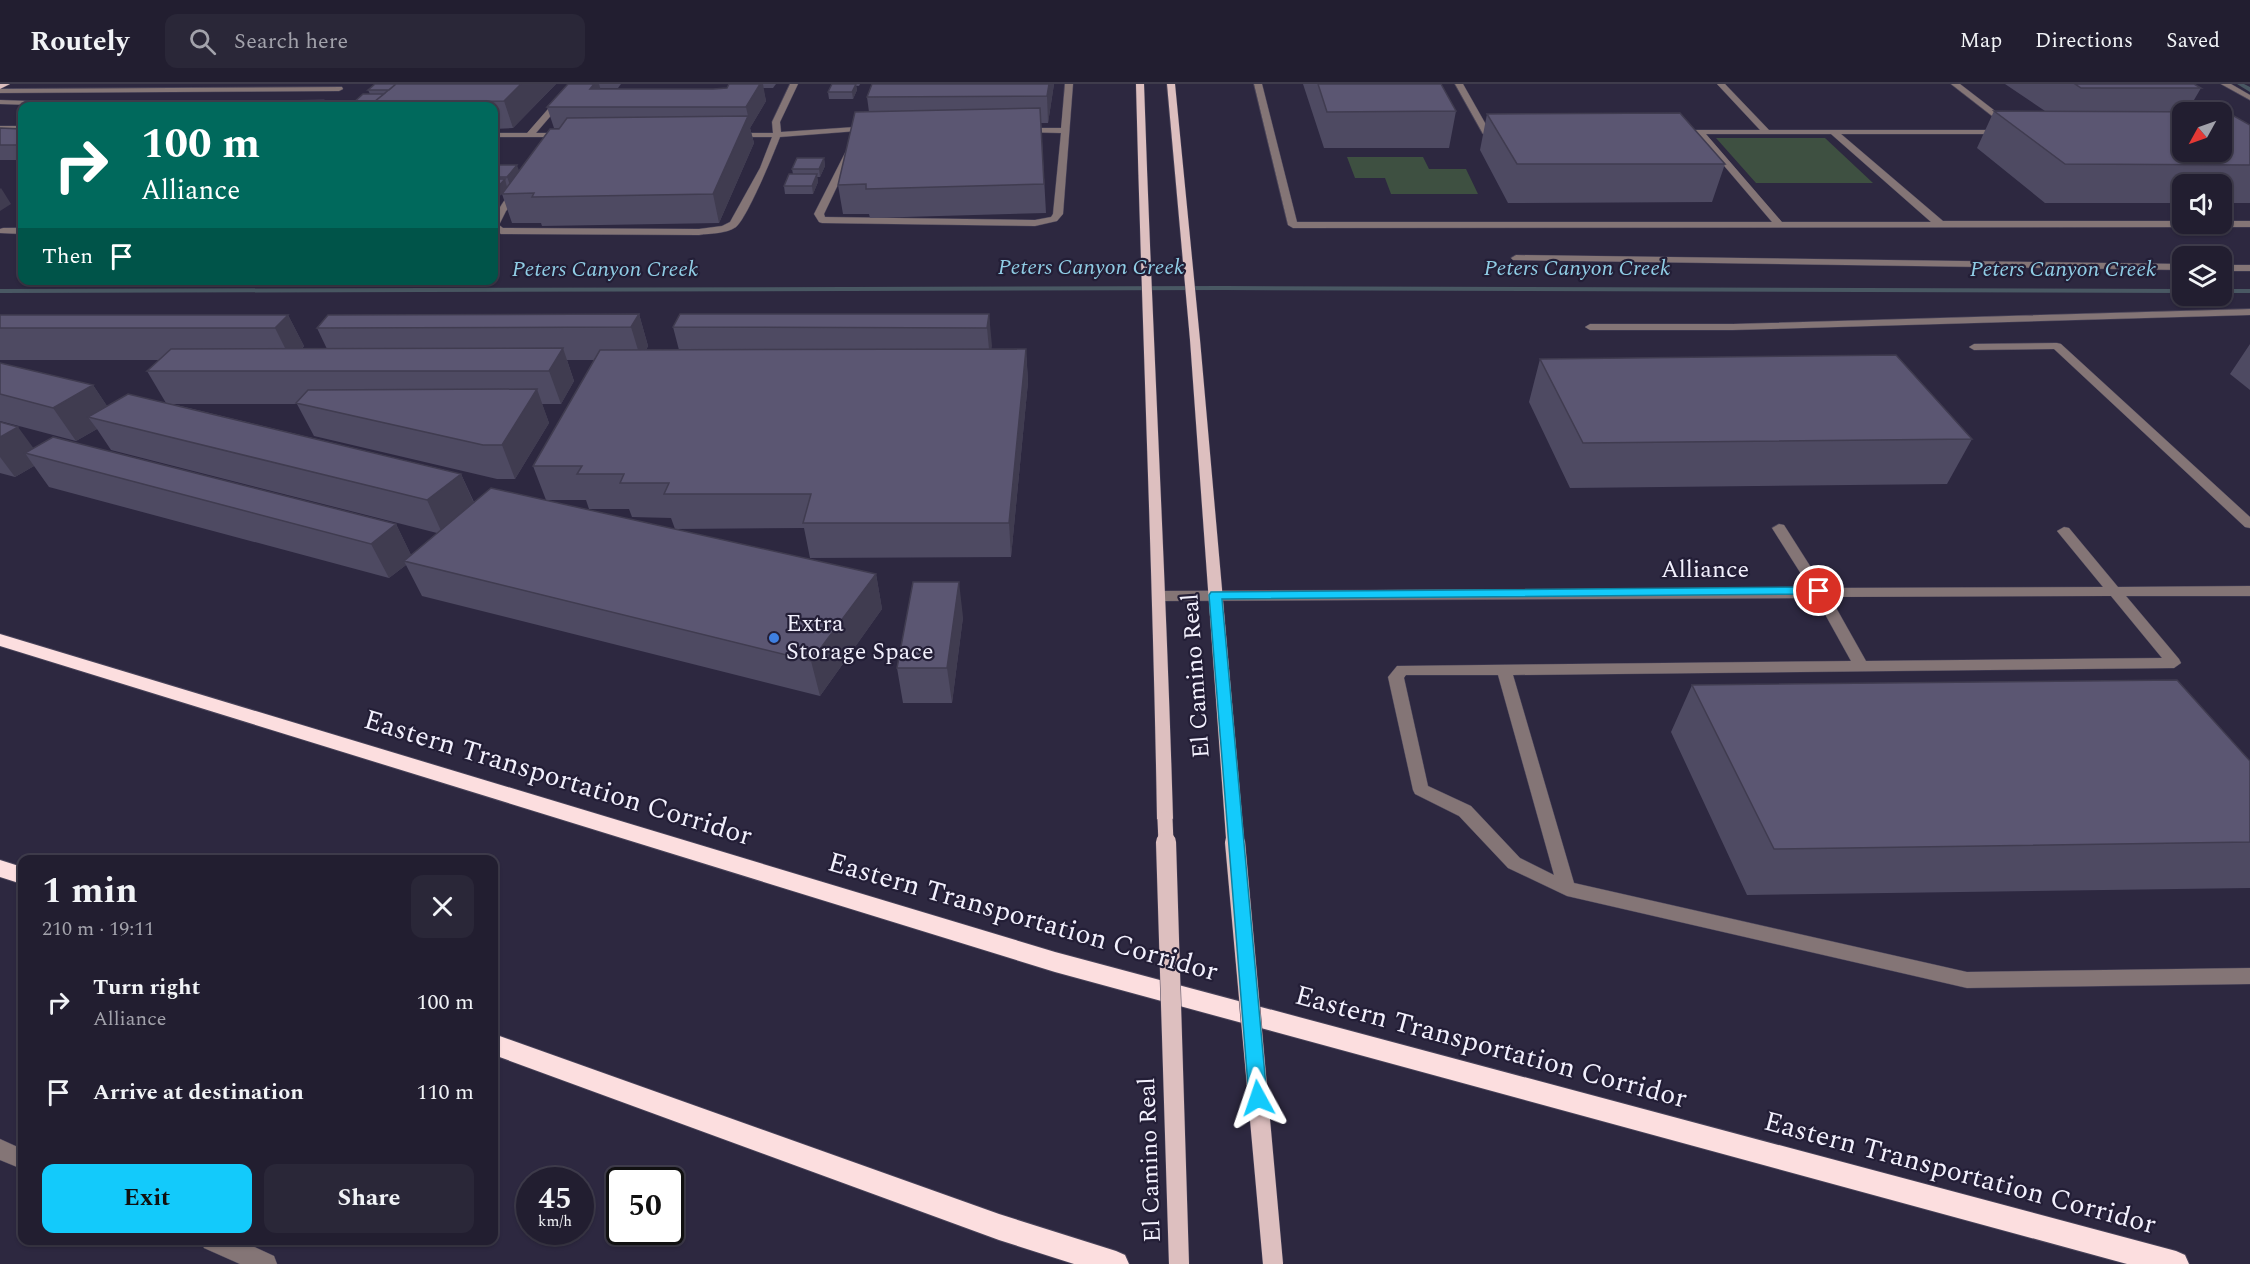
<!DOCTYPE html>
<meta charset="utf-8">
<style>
body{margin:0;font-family:Spectral,serif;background:#2a2738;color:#f1f3f6;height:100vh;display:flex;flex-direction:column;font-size:22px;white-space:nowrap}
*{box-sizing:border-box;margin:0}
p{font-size:20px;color:#a2a2ab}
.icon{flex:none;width:33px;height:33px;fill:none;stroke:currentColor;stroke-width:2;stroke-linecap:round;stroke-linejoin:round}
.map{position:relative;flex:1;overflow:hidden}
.sheet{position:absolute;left:18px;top:771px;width:480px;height:390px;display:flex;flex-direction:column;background:#221e30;border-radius:12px;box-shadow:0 2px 4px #0004,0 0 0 2px #3f3c4c}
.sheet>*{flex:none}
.top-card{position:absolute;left:18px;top:18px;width:480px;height:183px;border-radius:12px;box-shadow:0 2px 4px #0004,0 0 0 2px #3f3c4c;background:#00695c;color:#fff;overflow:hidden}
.needle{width:39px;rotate:230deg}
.fabs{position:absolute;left:2172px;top:18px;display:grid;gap:12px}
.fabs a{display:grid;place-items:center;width:60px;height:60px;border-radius:12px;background:#221e30;box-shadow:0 2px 4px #0004,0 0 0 2px #3f3c4c;font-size:30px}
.speed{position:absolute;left:516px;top:1083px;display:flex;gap:12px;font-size:30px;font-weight:700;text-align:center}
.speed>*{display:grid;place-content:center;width:78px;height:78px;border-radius:50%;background:#221e30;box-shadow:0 2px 4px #0004,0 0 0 2px #3f3c4c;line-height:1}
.speed small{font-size:15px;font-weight:400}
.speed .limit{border:3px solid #111;border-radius:9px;background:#fff;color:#111}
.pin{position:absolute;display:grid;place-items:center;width:51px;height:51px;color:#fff;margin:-26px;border:3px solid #fff;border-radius:50%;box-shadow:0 2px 6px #0007}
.me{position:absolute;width:66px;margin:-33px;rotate:355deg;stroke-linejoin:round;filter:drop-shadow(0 0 4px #0008)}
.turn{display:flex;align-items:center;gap:21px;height:126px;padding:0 24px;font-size:27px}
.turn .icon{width:78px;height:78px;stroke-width:2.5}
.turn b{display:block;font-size:42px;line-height:51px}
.then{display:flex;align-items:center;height:57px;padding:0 24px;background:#0003;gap:12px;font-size:22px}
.round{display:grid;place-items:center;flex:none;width:63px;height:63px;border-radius:12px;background:#2a2738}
.headline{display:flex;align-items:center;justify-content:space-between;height:102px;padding:0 24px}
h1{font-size:36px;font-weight:700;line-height:45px}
.action{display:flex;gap:12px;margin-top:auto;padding:12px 24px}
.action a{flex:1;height:69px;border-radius:12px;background:#13cafb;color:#111;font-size:24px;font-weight:700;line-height:69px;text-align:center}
.action a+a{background:#2a2738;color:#f1f3f6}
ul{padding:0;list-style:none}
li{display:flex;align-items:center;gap:18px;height:90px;padding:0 24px}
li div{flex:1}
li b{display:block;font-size:22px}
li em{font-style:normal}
header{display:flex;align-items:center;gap:36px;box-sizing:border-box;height:84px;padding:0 30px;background:#221e30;border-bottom:2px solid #3f3c4c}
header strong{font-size:28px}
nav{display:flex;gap:33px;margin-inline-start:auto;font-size:21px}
.search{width:420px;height:54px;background:#2a2738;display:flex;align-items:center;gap:15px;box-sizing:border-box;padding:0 21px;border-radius:12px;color:#a2a2ab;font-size:22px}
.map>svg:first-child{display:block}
.green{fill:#3e5041}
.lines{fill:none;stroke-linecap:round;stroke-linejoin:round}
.stream{fill:#495863;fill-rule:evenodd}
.minor-casing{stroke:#49445a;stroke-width:1}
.major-casing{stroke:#49445a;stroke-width:1}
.highway-casing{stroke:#49445a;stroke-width:2}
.minor{fill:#847576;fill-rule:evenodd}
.major{fill:#ddbfbf;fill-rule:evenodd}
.highway{fill:#fcdedf;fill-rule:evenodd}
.major-bridge-far1-casing{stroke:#49445a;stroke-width:16;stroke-linecap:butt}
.major-bridge-casing{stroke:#49445a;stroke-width:21;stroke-linecap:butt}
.major-bridge-far1{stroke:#ddbfbf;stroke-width:15}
.major-bridge{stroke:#ddbfbf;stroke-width:20}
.wall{fill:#4e4a62}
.shaded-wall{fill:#403c50}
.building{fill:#5b5672;stroke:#403c50;stroke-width:1.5;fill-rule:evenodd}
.route{fill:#13cafb;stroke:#0c83a3;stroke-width:1.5}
.shop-dot{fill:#3f7fe0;stroke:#231e36;stroke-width:2}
.labels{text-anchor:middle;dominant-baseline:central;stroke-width:4.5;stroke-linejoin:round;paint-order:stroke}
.far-water-label{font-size:22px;font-style:italic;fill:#90cde5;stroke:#231e36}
.street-label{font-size:24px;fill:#f2f0fd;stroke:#231e36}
.poi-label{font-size:24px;fill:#f2f0fd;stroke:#231e36;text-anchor:start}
.near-street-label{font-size:28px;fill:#f2f0fd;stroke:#231e36}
</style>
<header>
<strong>Routely</strong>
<div class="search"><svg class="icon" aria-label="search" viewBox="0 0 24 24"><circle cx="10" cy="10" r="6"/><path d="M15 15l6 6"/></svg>Search here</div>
<nav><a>Map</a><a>Directions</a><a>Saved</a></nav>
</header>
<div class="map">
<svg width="2250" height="1180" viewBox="0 0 2250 1180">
<rect width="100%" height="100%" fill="#2d2840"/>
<!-- green -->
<path class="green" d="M 1716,54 L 1825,54 L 1873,99 L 1756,99 Z
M 1347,73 L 1423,73 L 1429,85 L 1466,85 L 1478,110 L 1391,110 L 1385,94 L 1355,94 Z"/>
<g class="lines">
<!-- stream -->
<path class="stream" d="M 2237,0 L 2244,0 L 2250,3 L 2250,8 Z
M 1224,202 L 2182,205 L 2182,209 L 1224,206 L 0,209 L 0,205 Z
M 2222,205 L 2250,205 L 2250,209 L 2222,209 Z"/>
<defs>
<path id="minor" d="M 570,0 L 578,0 L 536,49 L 568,49 L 568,53 L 494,53 L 494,49 L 527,49 Z
M 790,0 L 798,0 L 780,38 L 781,48 L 870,42 L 874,44 L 870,46 L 780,53 C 774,69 747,134 736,143 C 726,150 711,149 699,151 L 501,150 L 494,146 C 494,129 504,112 519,104 L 523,107 L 506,127 L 499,141 L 503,144 L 699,145 L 722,142 L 730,138 L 760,84 L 772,53 L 733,53 L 729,51 L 733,49 L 773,49 L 772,38 Z
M 1065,0 L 1073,0 L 1063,130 L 1057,137 L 1035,142 L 822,139 L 819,138 L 814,130 L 846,67 L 850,64 L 854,67 L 824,130 L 825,133 L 1035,136 L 1051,133 L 1053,130 L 1061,49 L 1020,48 L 1016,46 L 1020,44 L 1061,44 Z
M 1254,0 L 1262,0 L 1297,138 L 1772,138 L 1697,50 L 1676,50 L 1672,48 L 1676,46 L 1760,46 L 1717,0 L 1725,0 L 1769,46 L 2006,46 L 2007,48 L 2003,50 L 1841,50 L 1943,137 L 2182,137 L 2182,140 L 2222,140 L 2222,137 L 2250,137 L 2250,143 L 1293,144 L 1288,141 ZM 1706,50 L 1831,50 L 1931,138 L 1782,138 Z
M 1455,0 L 1463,0 L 1489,46 L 1505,46 L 1505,50 L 1483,50 Z
M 1951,0 L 1960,0 L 2012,40 L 2005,42 Z
M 2153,0 L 2163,0 L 2210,28 L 2201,28 Z
M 2221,0 L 2231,0 L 2250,11 L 2250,16 Z
M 342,3 L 343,5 L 339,7 L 0,9 L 0,5 Z
M 0,16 L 113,20 L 324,16 L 328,18 L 324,20 C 216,22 108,24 0,20 Z
M 0,42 L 22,42 L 22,46 L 0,46 Z
M 22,144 L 22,150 L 0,149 L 0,145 L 3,144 Z
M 1516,171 L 2182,180 L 2182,186 L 1513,176 L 1511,174 Z
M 2222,181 L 2250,181 L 2250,187 L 2222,187 Z
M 2250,225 L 2250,231 L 1733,246 L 1590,246 L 1585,243 L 1590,240 L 1733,240 Z
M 2057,259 L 2061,260 L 2250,433 L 2250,444 L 2245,443 L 2054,265 L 1974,266 L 1969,263 L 1974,260 Z
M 1779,440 L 1784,441 L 1824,504 L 2103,503 L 2057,447 L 2064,443 L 2069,444 L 2118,503 L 2250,502 L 2250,512 L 2126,512 L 2179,575 L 2181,579 L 2174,584 L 1513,591 L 1574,799 L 1967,888 L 2250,884 L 2250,900 L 1967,904 L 1567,812 L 1508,784 L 1459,732 L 1415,710 L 1413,706 L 1388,593 L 1397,582 L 1851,577 L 1816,514 L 1160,517 L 1153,512 L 1160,507 L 1810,504 L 1772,444 ZM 2111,512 L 2162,574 L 1866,577 L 1830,513 ZM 1406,591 L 1498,591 L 1554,791 L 1520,774 L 1471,722 L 1428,702 L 1404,594 Z
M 0,1055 L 22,1065 L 22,1085 L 0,1076 Z
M 201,1156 L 239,1156 L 274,1172 L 277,1180 L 240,1180 L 204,1164 Z"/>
<path id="major" d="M 0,0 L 10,0 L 0,5 Z
M 1136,0 L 1144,0 C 1152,245 1166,490 1173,735 L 1171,740 L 1165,742 L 1159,740 L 1157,735 C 1153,490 1142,245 1136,0 Z
M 1167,0 L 1175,0 L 1200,256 L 1244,754 L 1241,759 L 1235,761 L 1229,759 L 1226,754 L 1190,256 Z"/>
<path id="highway" d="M 0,550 L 1055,868 L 2176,1167 L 2185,1171 L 2189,1180 L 2127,1180 L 1055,888 L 0,562 Z
M 0,776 L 22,783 L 22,800 L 0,793 Z
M 494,950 L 999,1130 L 1116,1167 L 1125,1171 L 1129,1180 L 1074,1180 L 999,1156 L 494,971 Z"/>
</defs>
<!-- minor casing -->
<use href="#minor" class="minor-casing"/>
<!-- major casing -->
<use href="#major" class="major-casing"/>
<!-- highway casing -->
<use href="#highway" class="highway-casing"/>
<!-- minor -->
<use href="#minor" class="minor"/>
<!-- major -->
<use href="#major" class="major"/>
<!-- highway -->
<use href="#highway" class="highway"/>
<defs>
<path id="major-bridge-far1" d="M 1165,735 L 1166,759
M 1235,754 L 1235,759"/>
<path id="major-bridge" d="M 1166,758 L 1179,1180
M 1235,758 L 1273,1180"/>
</defs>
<!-- major-bridge-far1 casing -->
<use href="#major-bridge-far1" class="major-bridge-far1-casing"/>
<!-- major-bridge casing -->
<use href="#major-bridge" class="major-bridge-casing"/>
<!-- major-bridge-far1 -->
<use href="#major-bridge-far1" class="major-bridge-far1"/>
<!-- major-bridge -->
<use href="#major-bridge" class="major-bridge"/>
</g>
<!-- wall -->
<path class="wall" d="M 375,0 L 556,0 L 513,44 L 494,45 L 494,22 L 353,22 L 352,20 L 370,10 L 368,6 Z
M 568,0 L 621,0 L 618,4 L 600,4 L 600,5 L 713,5 L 727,4 L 729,0 L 776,0 L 773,4 L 763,4 L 766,17 L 750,44 L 754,59 L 719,139 L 542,142 L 541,139 L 512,139 L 502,110 L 506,105 L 497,115 L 494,115 L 494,81 L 519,87 L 559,45 L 560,44 L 554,44 L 547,23 Z
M 832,0 L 860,0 L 859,2 L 856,2 L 857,6 L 853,15 L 829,15 L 828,8 Z
M 1054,0 L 1048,39 L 1041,39 L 1046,129 L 870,134 L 869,130 L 843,130 L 838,101 L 869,28 L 867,13 Z
M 1303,0 L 1441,0 L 1456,27 L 1449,64 L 1324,64 Z
M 2005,0 L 2194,0 L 2201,4 L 2187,28 L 2250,41 L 2250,119 L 2222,119 L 2222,100 L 2182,100 L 2182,119 L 2045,119 L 1977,64 L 1994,27 L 2045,27 Z
M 1487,30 L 1725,80 L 1712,118 L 1508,119 L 1480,66 Z
M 0,44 L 22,45 L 22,76 L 0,76 Z
M 824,74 L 825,82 L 820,93 L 817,93 L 818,98 L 813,110 L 785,110 L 784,102 L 793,90 L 792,85 Z
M 639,230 L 648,262 L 646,266 L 679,266 L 673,243 L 989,230 L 991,265 L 1026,265 L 1028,298 L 1011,473 L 810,474 L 804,444 L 675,445 L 671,434 L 632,433 L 629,425 L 589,425 L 586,416 L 546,416 L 533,382 L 594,276 L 567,276 L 574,297 L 561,320 L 542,320 L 549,339 L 515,395 L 497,395 L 314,352 L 297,320 L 172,320 L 461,390 L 474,418 L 876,490 L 882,525 L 820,612 L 422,512 L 406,481 L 389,494 L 49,403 L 34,382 L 15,393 L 0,389 L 0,338 L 33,364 L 396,440 L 411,471 L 437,449 L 111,366 L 97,345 L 76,357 L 0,337 L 0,279 L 93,301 L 107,322 L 166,319 L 147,287 L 159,276 L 0,276 L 0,231 L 288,231 L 304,262 L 302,265 L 327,265 L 317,244 Z
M 2250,260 L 2250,306 L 2230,290 Z
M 1540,275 L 1972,355 L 1947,400 L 1570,404 L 1529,318 Z
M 963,533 L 952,619 L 903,619 L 897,584 Z
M 1692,601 L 2250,677 L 2250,804 L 1747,811 L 1671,648 Z"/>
<!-- shaded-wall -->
<path class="shaded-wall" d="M 521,0 L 556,0 L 513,44 L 504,17 Z
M 594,0 L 599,0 L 604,17 L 590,5 Z
M 760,0 L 763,0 L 766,17 L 750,44 L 754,59 L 719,139 L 713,110 L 748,32 L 746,23 Z
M 856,0 L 857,6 L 853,15 L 852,8 Z
M 1049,0 L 1054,0 L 1048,39 L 1047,12 Z
M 182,17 L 185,22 L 176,22 Z
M 824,74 L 825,82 L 820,93 L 819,85 Z
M 517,81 L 520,89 L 510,101 L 507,93 Z
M 817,90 L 818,98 L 813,110 L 812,102 Z
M 505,95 L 507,103 L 497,115 L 494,107 Z
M 1,104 L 11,120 L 0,127 L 0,105 Z
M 639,230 L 648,262 L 641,276 L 631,243 Z
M 989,230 L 992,262 L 990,276 L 987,244 Z
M 288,231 L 304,262 L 291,276 L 275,244 Z
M 563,264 L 574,297 L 561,320 L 549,287 Z
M 1026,265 L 1028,298 L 1011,473 L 1009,439 Z
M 93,301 L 115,334 L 88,333 L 97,345 L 76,357 L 53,324 Z
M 537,305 L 549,339 L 515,395 L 502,361 Z
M 18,343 L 40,373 L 25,369 L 34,382 L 15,393 L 0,373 L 0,353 Z
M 461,390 L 476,424 L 443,451 L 427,416 Z
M 396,440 L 413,475 L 404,477 L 406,481 L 389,494 L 371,460 Z
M 876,490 L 882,525 L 820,612 L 811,577 Z
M 959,498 L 963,533 L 952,619 L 947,584 Z"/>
<!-- building -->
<path class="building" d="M 375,0 L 396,0 L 389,6 L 368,6 Z
M 396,0 L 521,0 L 504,17 L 374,18 Z
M 568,0 L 594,0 L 590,5 L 713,5 L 727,4 L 729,0 L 760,0 L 746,23 L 547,23 Z
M 832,0 L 856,0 L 852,8 L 828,8 Z
M 872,0 L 1049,0 L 1047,12 L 867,13 Z
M 1318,0 L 1441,0 L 1456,27 L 1327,28 Z
M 2075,0 L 2194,0 L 2201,4 L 2081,4 Z
M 363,10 L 384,10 L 374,18 L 375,20 L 352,20 Z
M 182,17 L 176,22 L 137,22 L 141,19 Z
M 1040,24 L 1044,100 L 866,105 L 866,100 L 838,101 L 855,28 Z
M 1994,27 L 2227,28 L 2250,41 L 2250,81 L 2065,80 ZM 2182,28 L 2222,28 L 2222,68 L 2182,68 Z
M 1680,29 L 1725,80 L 1517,80 L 1487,30 Z
M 748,32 L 713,110 L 532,113 L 534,109 L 502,110 L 550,45 L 559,45 L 567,34 Z
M 0,44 L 22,45 L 22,61 L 0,61 Z
M 797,74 L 824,74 L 819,85 L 792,85 Z
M 494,81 L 517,81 L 507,93 L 494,93 Z
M 789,90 L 817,90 L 812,102 L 784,102 Z
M 494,95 L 505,95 L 494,107 Z
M 639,230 L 631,243 L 317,244 L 328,231 Z
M 680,230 L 989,230 L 987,244 L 673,243 Z
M 0,231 L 288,231 L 275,244 L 0,244 Z
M 563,264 L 549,287 L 147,287 L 171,265 Z
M 1026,265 L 1009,439 L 803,439 L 811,410 L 664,410 L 669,399 L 620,399 L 624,390 L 577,390 L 582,382 L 533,382 L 600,266 Z
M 1896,271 L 1972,355 L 1583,359 L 1540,275 Z
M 0,279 L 93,301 L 53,324 L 0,310 Z
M 537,305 L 502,361 L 483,361 L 296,319 L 308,306 Z
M 128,310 L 461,390 L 427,416 L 88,333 Z
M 0,338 L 18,343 L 0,353 Z
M 53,353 L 396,440 L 371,460 L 25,369 Z
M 491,404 L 876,490 L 811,577 L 404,477 Z
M 913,498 L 959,498 L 947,584 L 897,584 Z
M 2177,596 L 2250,677 L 2250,758 L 1774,765 L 1692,601 Z"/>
<!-- route -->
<path class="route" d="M 1819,503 L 1823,504 L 1825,507 L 1823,510 L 1222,515 L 1267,1014 L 1264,1020 L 1258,1023 L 1251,1020 L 1249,1014 L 1209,511 L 1211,508 Z"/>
<!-- markers -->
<circle class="shop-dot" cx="774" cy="554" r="6"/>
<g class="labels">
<!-- far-water labels -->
<g class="far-water-label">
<text x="1091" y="183">Peters Canyon Creek</text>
<text x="1577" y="184">Peters Canyon Creek</text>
<text x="605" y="185">Peters Canyon Creek</text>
<text x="2063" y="185">Peters Canyon Creek</text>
</g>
<!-- street labels -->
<g class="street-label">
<text x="1705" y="486">Alliance</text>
<text transform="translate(1196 592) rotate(-94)">El Camino Real</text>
<text transform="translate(1150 1076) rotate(-92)">El Camino Real</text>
</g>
<!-- poi labels -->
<g class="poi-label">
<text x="786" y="540">Extra<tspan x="786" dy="28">Storage Space</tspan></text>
</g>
<!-- near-street labels -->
<g class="near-street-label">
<text transform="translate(558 694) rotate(17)">Eastern Transportation Corridor</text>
<text transform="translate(1023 833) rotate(16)">Eastern Transportation Corridor</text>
<text transform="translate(1491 963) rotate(15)">Eastern Transportation Corridor</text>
<text transform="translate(1960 1089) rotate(15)">Eastern Transportation Corridor</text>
</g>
</g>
</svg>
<div class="fabs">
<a><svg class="needle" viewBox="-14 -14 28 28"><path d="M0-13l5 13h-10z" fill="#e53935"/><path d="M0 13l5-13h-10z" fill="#a2a2ab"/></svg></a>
<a><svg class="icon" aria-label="sound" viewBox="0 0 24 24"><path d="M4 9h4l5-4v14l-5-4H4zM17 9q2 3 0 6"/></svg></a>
<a><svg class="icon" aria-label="layers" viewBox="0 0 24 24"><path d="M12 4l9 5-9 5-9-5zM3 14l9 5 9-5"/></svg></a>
</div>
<div class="speed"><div>45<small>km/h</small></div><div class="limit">50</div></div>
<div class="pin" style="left:1819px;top:507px;background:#d93025"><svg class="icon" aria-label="arrive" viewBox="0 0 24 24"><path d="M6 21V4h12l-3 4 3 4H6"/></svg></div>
<svg class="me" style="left:1258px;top:1014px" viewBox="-20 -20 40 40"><path d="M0-17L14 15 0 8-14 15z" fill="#13cafb" stroke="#fff" stroke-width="4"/></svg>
<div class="top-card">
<div class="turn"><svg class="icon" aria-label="right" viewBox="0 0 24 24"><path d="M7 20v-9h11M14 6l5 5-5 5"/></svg><div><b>100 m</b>Alliance</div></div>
<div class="then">Then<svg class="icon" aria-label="arrive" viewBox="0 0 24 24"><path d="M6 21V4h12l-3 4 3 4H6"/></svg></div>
</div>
<section class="sheet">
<div class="headline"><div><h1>1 min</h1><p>210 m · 19:11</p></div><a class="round"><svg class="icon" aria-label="close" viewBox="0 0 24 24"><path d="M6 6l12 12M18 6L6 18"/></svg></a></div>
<ul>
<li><svg class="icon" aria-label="right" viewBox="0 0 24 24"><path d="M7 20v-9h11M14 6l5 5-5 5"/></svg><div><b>Turn right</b><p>Alliance</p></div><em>100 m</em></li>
<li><svg class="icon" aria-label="arrive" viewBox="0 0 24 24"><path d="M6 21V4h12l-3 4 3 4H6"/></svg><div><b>Arrive at destination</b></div><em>110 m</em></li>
</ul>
<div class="action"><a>Exit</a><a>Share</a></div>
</section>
</div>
